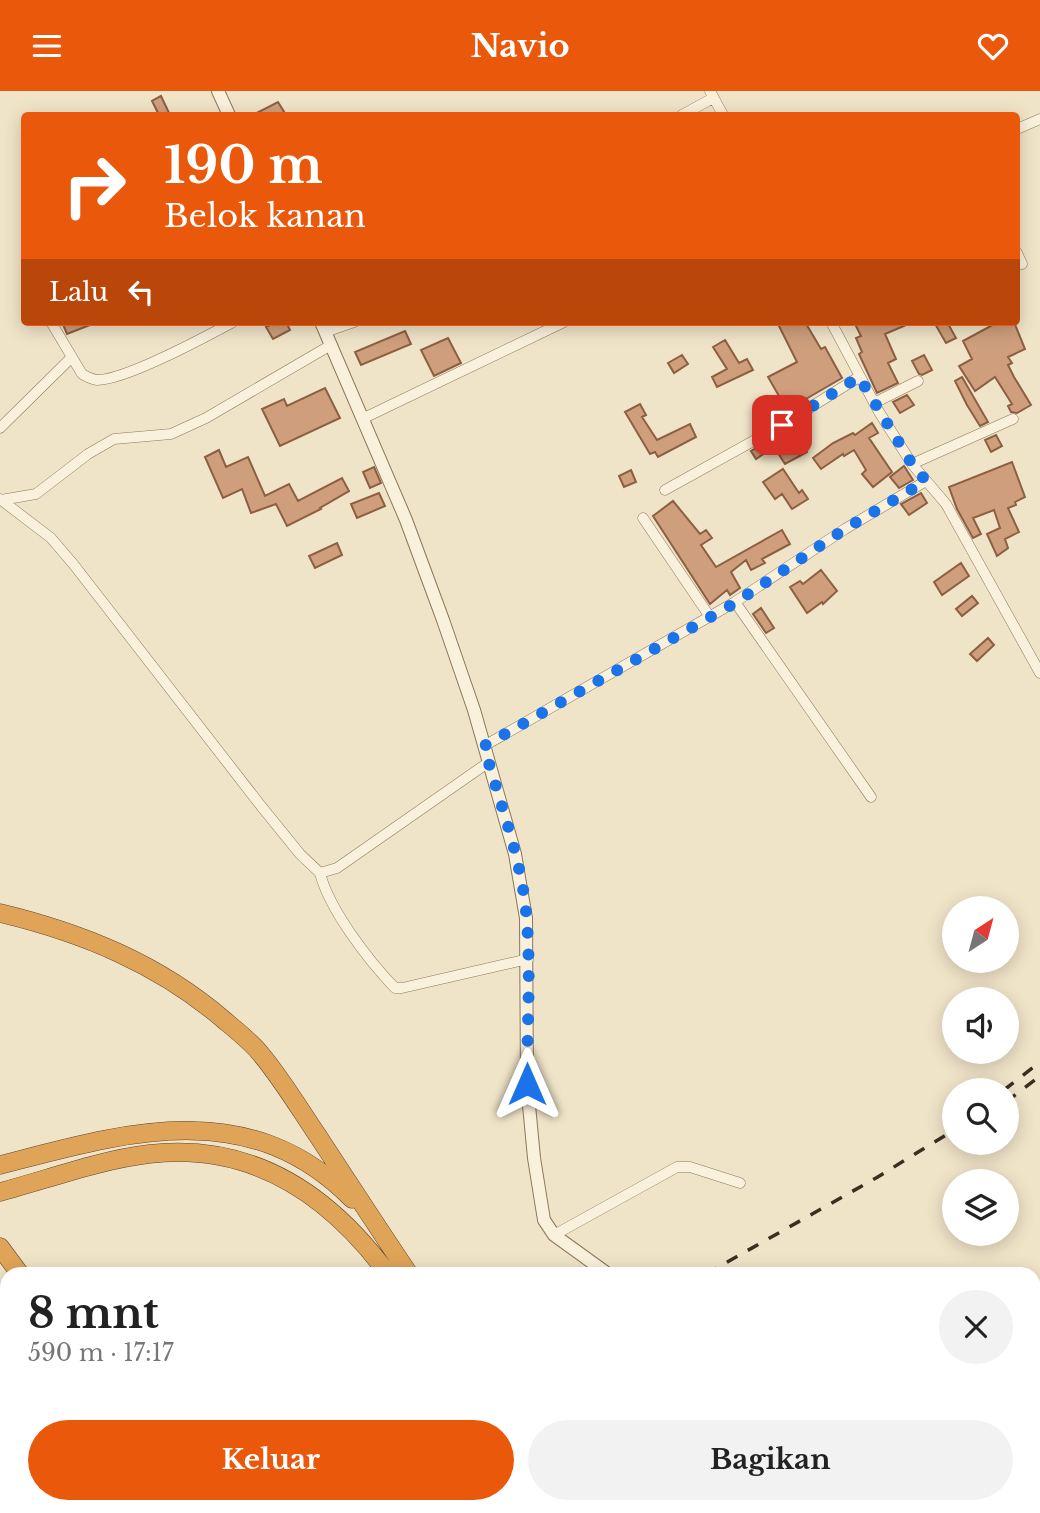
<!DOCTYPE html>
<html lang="id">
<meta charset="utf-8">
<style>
body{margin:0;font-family:"Libre Baskerville",serif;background:#f2f2f2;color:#222;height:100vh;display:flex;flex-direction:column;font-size:26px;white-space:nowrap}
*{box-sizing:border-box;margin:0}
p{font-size:23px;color:#767676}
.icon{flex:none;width:38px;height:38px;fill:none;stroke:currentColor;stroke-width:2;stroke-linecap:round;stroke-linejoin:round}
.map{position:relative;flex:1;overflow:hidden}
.details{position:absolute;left:0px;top:1176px;width:1041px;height:247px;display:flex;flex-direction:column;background:#fff;border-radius:21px 21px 0 0;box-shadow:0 4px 18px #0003}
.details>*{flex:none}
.top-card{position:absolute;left:21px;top:21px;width:999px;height:214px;border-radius:7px;box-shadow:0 4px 18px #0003;background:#ea580c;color:#fff;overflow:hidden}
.needle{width:46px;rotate:36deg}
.buttons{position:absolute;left:942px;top:805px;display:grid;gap:14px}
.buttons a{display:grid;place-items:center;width:77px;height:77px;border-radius:50%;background:#fff;box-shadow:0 4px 18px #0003;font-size:35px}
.pin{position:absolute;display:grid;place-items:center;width:60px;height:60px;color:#fff;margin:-30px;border-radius:14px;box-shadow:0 4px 10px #0006}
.me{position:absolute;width:77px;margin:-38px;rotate:0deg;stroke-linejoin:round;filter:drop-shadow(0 0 5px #0008)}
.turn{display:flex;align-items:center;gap:24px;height:147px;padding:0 28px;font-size:32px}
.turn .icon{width:91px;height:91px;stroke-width:2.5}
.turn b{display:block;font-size:49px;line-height:60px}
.then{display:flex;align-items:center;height:66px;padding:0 28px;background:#0003;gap:14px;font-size:26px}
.round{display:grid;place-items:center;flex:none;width:74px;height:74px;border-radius:37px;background:#f2f2f2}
.overview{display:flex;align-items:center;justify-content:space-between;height:119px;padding:0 28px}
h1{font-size:42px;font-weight:800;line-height:52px}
.cta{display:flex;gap:14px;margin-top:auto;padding:14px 28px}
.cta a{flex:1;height:80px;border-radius:42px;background:#ea580c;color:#fff;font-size:28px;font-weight:800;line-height:80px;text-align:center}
.cta a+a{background:#f2f2f2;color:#222}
header{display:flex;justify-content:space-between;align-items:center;height:91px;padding:0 28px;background:#ea580c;color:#fff;font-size:32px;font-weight:800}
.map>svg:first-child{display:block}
.building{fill:#cf9f7d;stroke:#8d5f41;stroke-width:2}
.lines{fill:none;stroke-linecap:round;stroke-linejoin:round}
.minor-casing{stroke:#8d765c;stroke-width:11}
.tertiary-casing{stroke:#8d765c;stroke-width:14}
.motorway-casing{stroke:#5b4430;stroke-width:19}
.minor{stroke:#faf1dc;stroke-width:10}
.tertiary{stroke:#faf1dc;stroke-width:12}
.motorway{stroke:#e0a458;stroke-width:18}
.rail{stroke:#3d2e20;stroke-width:3.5;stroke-dasharray:12 12;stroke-linecap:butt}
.route{stroke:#1a73e8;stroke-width:12;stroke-dasharray:0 21.6}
</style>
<header><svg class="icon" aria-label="menu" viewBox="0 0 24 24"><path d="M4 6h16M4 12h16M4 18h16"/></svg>Navio<svg class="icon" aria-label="heart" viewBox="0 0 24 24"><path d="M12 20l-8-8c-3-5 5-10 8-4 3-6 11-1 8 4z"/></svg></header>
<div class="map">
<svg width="1040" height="1422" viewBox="0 0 1040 1422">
<rect width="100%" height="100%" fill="#f0e4c8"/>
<!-- building -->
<path class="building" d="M 161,5 L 170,24 L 159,24 L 152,10 Z
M 278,11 L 286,24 L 253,24 Z
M 62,231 L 95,231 L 95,232 L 67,243 Z
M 276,231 L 286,231 L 290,239 L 273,248 L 266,236 Z
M 777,231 L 805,231 L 821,258 L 825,256 L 842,287 L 787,319 L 768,286 L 797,271 Z
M 854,231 L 913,231 L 885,243 L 896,268 L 888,272 L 898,292 L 877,302 L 859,263 L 862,261 L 856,247 L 861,245 Z
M 934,231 L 947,231 L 956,247 L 946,252 Z
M 998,231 L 1014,231 L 1025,258 L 1008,266 L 1012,272 L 1008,274 L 1014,286 L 1031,314 L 1017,322 L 1011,321 L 1008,315 L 1012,313 L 995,286 L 975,300 L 959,275 L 972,268 L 963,250 Z
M 405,240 L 411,253 L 361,274 L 355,261 Z
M 448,247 L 461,272 L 434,285 L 421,259 Z
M 725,249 L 739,272 L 747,268 L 753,279 L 717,296 L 712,286 L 727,278 L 713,256 Z
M 682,264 L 688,273 L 674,282 L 668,272 Z
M 924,264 L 932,279 L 922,284 L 919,283 L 912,270 Z
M 962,286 L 988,331 L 980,335 L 967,314 L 955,290 Z
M 325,297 L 340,327 L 280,355 L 262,318 L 284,308 L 287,315 Z
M 907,304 L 914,314 L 900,322 L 893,311 Z
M 640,313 L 646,324 L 642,326 L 657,349 L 690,333 L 696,346 L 658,366 L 655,361 L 650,363 L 625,321 Z
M 872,332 L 878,342 L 869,347 L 892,381 L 873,396 L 862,383 L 866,379 L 854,359 L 844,365 L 843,363 L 821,378 L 813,367 L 833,352 L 853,342 L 855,344 Z
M 792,336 L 807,361 L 785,373 L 774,356 L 756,368 L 751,360 Z
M 996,344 L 1002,355 L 991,361 L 985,349 Z
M 219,359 L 226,376 L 248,366 L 265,405 L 289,393 L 298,410 L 342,387 L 349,400 L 320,417 L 321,418 L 287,435 L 276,413 L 251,422 L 242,398 L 223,407 L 205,366 Z
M 1012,371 L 1025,406 L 1015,411 L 1016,414 L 1008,417 L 1019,441 L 1005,448 L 1008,457 L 997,465 L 987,443 L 1000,437 L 994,419 L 973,427 L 981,443 L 973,447 L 957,418 L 949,396 Z
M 904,375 L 913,389 L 899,397 L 890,386 Z
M 374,376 L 381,392 L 370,397 L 363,381 Z
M 783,378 L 799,402 L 802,399 L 808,408 L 792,418 L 782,403 L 775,408 L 763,391 Z
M 631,379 L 636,391 L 624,396 L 619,385 Z
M 379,402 L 385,415 L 357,427 L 351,413 Z
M 921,402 L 927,412 L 909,424 L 901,413 Z
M 673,410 L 700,443 L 706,439 L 712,447 L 701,454 L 716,476 L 782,439 L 790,453 L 762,468 L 765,472 L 751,479 L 746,469 L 731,481 L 740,497 L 730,504 L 727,499 L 710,513 L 653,425 Z
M 337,452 L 342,464 L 315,477 L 309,465 Z
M 961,472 L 969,485 L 942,504 L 934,491 Z
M 821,479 L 837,500 L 823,513 L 822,511 L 807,522 L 790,496 L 800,490 L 803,493 Z
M 972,505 L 978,512 L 962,525 L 956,518 Z
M 761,517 L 774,537 L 766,542 L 753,523 Z
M 988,547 L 994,554 L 977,570 L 970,563 Z"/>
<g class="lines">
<defs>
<path id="minor" d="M 710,0 L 723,24
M 682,24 L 713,7
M 1017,38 L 1040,28
M 1017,162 L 1022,173
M 51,231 L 82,283 C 87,286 91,288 97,289 C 126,289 205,246 233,231
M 831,231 L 879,321 L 912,373 L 946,413 L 1040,582
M 325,241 L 354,231
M 874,312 L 918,290
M 364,327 L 564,231
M 0,337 L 71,267
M 912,373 L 1013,328
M 665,399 L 782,334 L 859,286
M 0,408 L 51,447 L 74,474 L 261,715 L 300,763 L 320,782 L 337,777 L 489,671
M 1,409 L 36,403 L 88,363 L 114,348 L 171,343 L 206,327 L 331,254
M 643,427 L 710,526
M 735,511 L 871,706
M 484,655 L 735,511 L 845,438 L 926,390
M 320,782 C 329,818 368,869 395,897 L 402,897 L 528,868
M 554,1144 L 677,1076 L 690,1076 L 740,1092"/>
<path id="tertiary" d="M 218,0 L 229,24
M 321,231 L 406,429 L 443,529 L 474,619 L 515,763 L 526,827 L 527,993 L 534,1067 L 544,1129 L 554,1144 L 608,1183
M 617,1416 L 619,1422"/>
<path id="motorway" d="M 0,822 C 83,842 159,873 224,929 C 236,939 250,950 260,962 C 281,987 299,1017 318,1045 C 348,1091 378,1137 409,1183
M 0,1074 C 124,1042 248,1003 352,1108
M 0,1101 C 49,1088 99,1069 149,1063 C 252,1051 329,1103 388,1183
M 0,1156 L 20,1183
M 0,1219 L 7,1229
M 0,1241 L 7,1250
M 141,1416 L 146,1422
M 196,1416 L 200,1422
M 554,1416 L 558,1422
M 569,1416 L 573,1422"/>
</defs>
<!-- minor casing -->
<use href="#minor" class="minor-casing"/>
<!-- tertiary casing -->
<use href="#tertiary" class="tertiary-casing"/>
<!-- motorway casing -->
<use href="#motorway" class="motorway-casing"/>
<!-- minor -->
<use href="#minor" class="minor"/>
<!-- tertiary -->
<use href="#tertiary" class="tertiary"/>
<!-- motorway -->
<use href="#motorway" class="motorway"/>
<!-- rail -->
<path class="rail" d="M 1004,999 L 1040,971
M 1006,1011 L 1040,985
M 706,1183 L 876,1087 L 954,1039
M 315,1422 L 323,1416
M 333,1422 L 342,1416"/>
</g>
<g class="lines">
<!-- route -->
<path class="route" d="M 527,993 C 527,933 532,871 525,811 C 518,758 498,706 484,655 L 735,512 L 845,438 L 926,390 L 912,373 L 859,286 L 782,334"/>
</g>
</svg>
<div class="buttons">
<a><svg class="needle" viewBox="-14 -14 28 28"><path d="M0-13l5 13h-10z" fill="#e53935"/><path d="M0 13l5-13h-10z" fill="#767676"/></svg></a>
<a><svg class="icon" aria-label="sound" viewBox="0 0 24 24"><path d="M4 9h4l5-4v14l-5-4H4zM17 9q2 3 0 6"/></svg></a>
<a><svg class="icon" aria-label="search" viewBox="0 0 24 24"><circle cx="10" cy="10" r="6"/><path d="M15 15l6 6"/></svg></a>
<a><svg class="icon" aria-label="layers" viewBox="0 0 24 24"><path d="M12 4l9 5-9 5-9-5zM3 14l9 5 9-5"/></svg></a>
</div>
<div class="pin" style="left:782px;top:334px;background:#d93025"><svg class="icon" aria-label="arrive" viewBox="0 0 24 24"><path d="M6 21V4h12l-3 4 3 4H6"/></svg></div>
<svg class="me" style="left:527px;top:993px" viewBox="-20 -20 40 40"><path d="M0-17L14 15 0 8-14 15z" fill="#1a73e8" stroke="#fff" stroke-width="4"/></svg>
<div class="top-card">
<div class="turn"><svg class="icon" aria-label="right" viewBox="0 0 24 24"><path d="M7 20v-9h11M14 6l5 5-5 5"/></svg><div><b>190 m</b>Belok kanan</div></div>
<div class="then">Lalu<svg class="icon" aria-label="left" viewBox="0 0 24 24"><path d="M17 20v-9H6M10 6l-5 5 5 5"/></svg></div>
</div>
<section class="details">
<div class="overview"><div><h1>8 mnt</h1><p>590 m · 17:17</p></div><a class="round"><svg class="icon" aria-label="close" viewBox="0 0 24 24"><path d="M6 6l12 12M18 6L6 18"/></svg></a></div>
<div class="cta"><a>Keluar</a><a>Bagikan</a></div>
</section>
</div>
